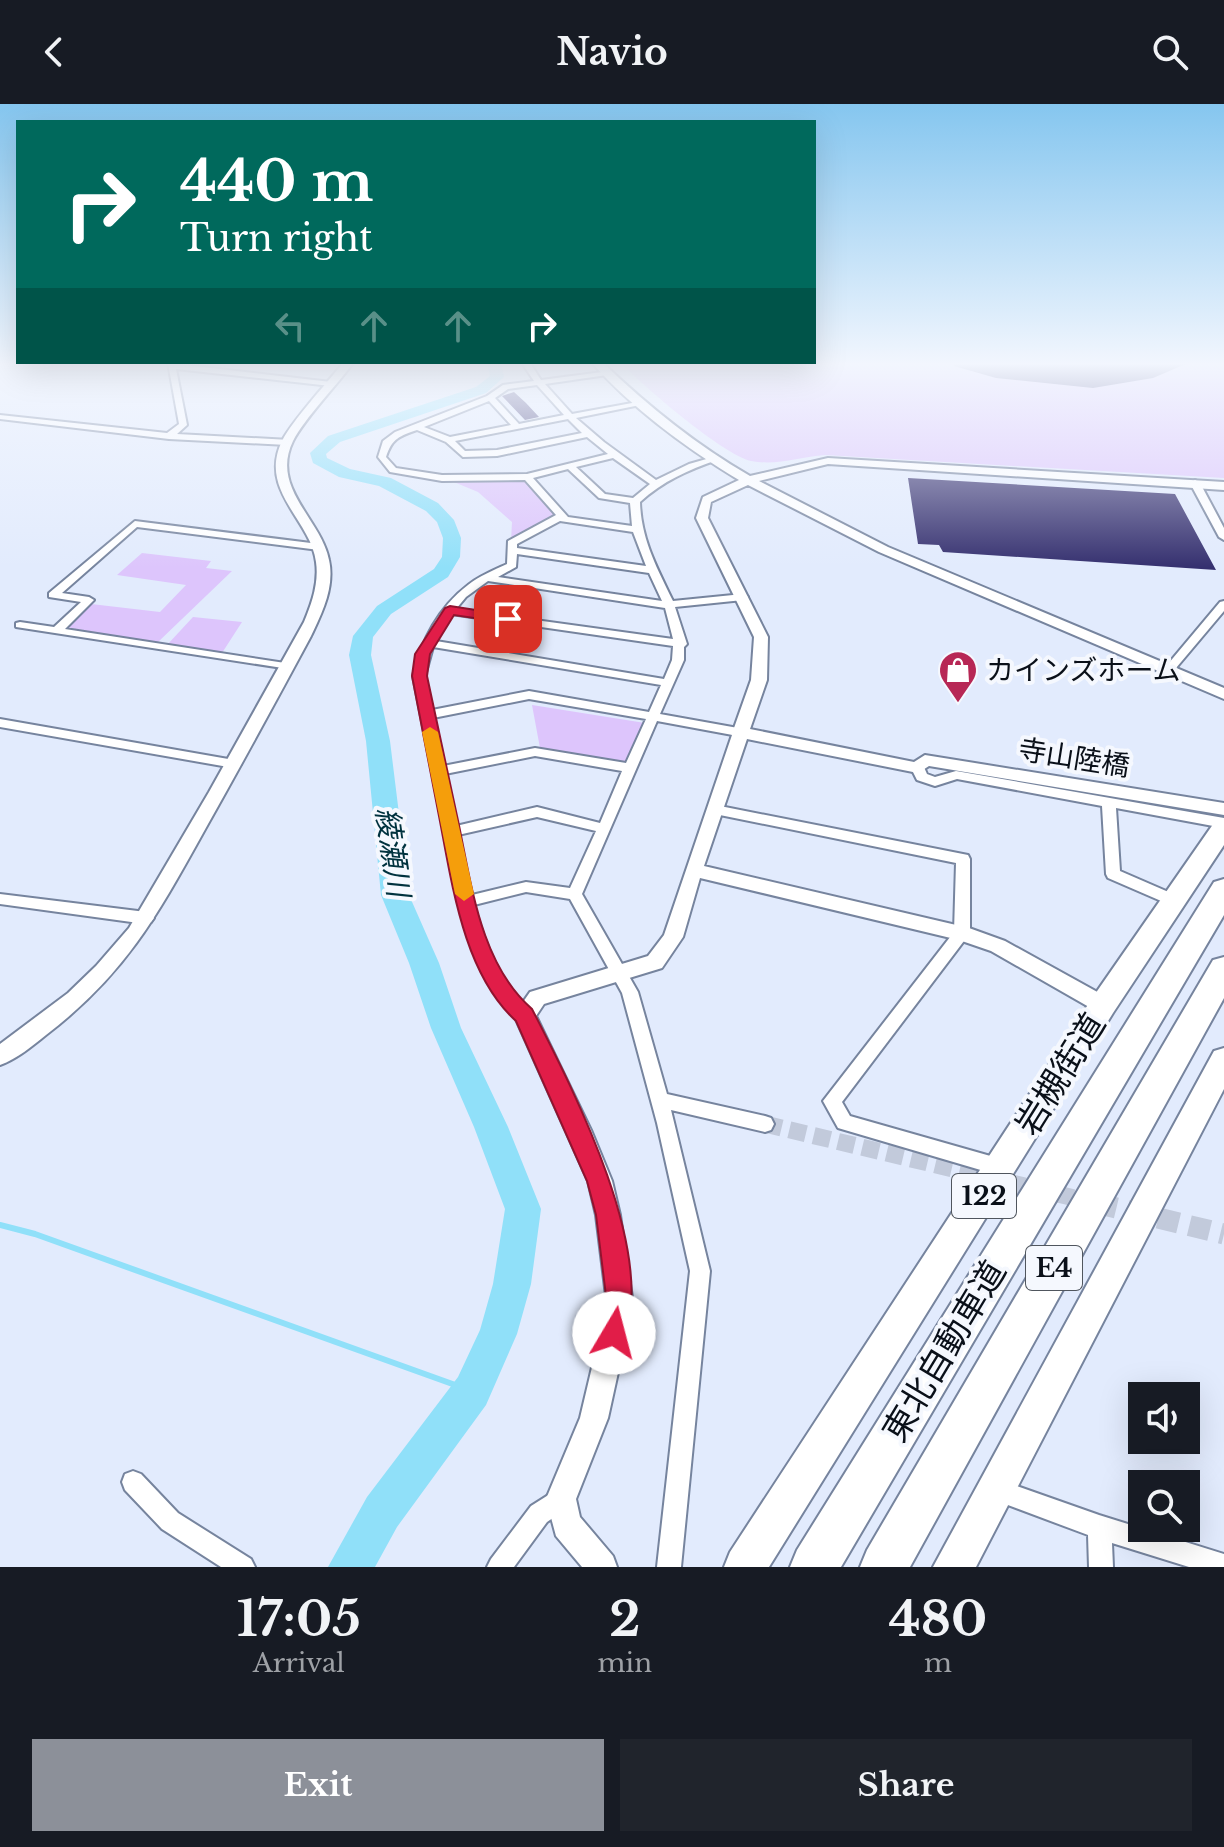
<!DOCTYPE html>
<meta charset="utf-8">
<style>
body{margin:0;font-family:"Libre Baskerville","Noto Sans JP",serif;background:#20242c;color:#f1f3f6;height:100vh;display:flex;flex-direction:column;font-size:30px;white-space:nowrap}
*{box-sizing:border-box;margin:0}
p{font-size:26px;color:#9ea1a6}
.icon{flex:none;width:44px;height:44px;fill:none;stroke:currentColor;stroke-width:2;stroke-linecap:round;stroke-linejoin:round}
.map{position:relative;height:1463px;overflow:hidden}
.side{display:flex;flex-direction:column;background:#171b24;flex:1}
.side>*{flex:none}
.guide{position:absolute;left:16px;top:16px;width:800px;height:244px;border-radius:0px;box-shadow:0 8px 32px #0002;background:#00695c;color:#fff;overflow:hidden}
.fabs{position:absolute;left:1128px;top:1278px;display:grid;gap:16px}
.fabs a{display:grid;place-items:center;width:72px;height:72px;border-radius:0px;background:#171b24;box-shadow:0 8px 32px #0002;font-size:40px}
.pin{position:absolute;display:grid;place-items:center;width:68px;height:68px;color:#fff;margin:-34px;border-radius:16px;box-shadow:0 4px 12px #0006}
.me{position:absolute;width:88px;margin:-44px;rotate:8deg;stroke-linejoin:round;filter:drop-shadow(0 0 6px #0008)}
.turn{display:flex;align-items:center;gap:28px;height:168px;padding:0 32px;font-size:36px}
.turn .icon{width:104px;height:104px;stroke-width:2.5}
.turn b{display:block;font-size:56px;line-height:68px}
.lanes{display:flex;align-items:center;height:76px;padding:0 32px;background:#0003;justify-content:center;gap:40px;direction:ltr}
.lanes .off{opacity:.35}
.eta{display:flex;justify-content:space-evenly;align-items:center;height:136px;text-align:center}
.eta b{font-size:48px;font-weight:700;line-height:56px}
.button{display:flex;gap:16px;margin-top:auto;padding:16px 32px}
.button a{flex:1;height:92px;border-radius:0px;background:#8c9099;color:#fff;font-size:32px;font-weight:700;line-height:92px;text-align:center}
.button a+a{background:#20242c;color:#f1f3f6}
header{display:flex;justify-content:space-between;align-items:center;height:104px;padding:0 32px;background:#171b24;font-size:36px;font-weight:700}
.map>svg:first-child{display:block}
.green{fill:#ddc5fc}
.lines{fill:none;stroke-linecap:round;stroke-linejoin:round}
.stream{stroke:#90e0f9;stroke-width:6}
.river{fill:#90e0f9;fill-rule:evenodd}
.building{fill:#35306f}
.minor-tunnel-far1{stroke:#c2cadb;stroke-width:17;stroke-dasharray:17 8;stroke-linecap:butt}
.minor-tunnel{stroke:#c2cadb;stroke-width:21;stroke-dasharray:21 11;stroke-linecap:butt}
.minor-casing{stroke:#76849e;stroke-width:4}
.tertiary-casing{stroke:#76849e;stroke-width:4}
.trunk-casing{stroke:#76849e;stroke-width:4}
.motorway-casing{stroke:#76849e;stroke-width:4}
.minor{fill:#fff;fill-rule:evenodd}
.tertiary{fill:#fff;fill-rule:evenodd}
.trunk{fill:#fff;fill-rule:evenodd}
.motorway{fill:#fff;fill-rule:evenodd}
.route{fill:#e11d48;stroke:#92132f;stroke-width:2}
.slow{fill:#f59e0b}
.labels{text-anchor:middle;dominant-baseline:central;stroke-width:8;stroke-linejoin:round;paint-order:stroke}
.shield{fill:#f5f8fe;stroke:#50565e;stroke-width:2}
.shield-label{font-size:26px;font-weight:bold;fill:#0a1019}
.poi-label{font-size:28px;fill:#0a1019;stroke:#f5f8fe;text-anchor:start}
.street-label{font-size:28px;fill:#0a1019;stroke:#f5f8fe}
.water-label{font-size:30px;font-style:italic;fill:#00323e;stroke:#f5f8fe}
.near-street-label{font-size:34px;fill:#0a1019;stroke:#f5f8fe}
</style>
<header><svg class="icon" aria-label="back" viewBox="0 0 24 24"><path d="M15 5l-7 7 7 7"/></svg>Navio<svg class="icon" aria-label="search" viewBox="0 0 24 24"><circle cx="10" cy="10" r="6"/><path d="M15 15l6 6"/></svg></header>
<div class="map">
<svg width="1224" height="1463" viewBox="0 0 1224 1463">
<rect width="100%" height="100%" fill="#e2ebfd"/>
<!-- green -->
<path class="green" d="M 621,259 L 1224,259 L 1224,374 L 825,351 C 800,353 776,362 751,357 C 722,350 643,282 621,259 Z
M 522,374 L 556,409 L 511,437 L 512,418 L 478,388 L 449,376 Z
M 142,449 L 211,457 L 206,464 L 232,467 L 157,539 L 64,523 L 91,500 L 160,508 L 186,481 L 117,471 Z
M 193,513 L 242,518 L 222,549 L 167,541 Z
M 532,601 L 645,619 L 624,659 L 540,644 Z"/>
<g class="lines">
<!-- stream -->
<path class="stream" d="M 0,1121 L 35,1130 L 472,1287"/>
<!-- river -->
<path class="river" d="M 487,259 L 501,259 L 504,273 L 486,289 L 340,338 L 326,350 L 327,354 L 350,365 L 391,374 L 438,399 L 454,416 L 461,434 L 460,453 L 448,473 L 391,510 L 373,533 L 371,551 L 390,637 L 409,791 L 439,859 L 461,924 L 508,1023 L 541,1105 L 531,1180 L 517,1230 L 486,1301 L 397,1423 L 375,1463 L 328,1463 L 367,1393 L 458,1273 L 480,1226 L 493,1180 L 505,1105 L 474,1023 L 431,924 L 409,859 L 381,791 L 366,637 L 349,551 L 353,532 L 377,502 L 434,465 L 442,453 L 443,434 L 437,418 L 426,407 L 379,382 L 339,373 L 313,359 L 310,349 L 328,332 L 476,283 L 490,272 Z"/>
</g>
<!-- building -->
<path class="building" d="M 955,259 L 1188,259 L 1153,274 L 1093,284 L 996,274 L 954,262 Z
M 514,288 L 526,299 L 539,313 L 525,316 L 502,292 Z
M 908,374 L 1175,390 L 1216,466 L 943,448 L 939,441 L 918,440 Z"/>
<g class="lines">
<!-- minor-tunnel-far1 -->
<path class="minor-tunnel-far1" d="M 765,1020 L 1104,1101"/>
<!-- minor-tunnel -->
<path class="minor-tunnel" d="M 1096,1099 L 1224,1130"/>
<defs>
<path id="minor" d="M 168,259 L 331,278 L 335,280 L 331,282 L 176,265 L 187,321 L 177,330 L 290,336 L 290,340 L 287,341 L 169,335 L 0,315 L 0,311 L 167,329 L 179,320 Z
M 522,259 L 530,259 L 541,276 L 610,267 L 610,271 L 607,271 L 545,280 L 572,310 L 643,297 L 643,301 L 640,301 L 576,314 L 604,338 L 656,376 L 689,360 L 717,352 L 717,356 C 688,366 663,377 640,398 C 641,435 657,464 673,497 L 743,490 L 748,493 L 743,496 L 675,503 L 687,540 L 684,543 L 684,556 L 660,610 L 738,624 L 744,628 L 738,632 L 657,617 L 582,790 L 638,888 L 667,990 L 765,1012 L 771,1014 L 774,1020 L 771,1026 L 765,1028 L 671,1006 L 710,1167 L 681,1463 L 657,1463 L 690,1167 L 657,1019 L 622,889 L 570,795 L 526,788 L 474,801 C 483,832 493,862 513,887 C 519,896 528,902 533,911 L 531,916 C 520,919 517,914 511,907 C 465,857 456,787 443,723 C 433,673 423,623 413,572 C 421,537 439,503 468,481 C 479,472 494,466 507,460 L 508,437 L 556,411 L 525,376 L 442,377 L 390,368 L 378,353 L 383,337 L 395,328 L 487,292 L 503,281 L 534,277 ZM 537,281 L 564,311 L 519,320 L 495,294 L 508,285 ZM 489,297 L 511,321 L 450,333 L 424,323 ZM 568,315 L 582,329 L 497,346 L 465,347 L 455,337 ZM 417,326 L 446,338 L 463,353 L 497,352 L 587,333 L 608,350 L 527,370 L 442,371 L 396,364 L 386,353 C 392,334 400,332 417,326 ZM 613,354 L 650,380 L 633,394 L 605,390 L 576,363 ZM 568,365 L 599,394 L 630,399 L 632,422 L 568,413 L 533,374 ZM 560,417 L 633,428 L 646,462 L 517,444 L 517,440 ZM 517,450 L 649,469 L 662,497 L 498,473 L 516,463 ZM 488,477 L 665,504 L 673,535 L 456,505 L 466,493 ZM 451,510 L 673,542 L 672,556 L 664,575 L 436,537 ZM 433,543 L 661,581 L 649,608 L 529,587 L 432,606 L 425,572 ZM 529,595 L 646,615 L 626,659 L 535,644 L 443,662 L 433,614 ZM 535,652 L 622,667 L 600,719 L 537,703 L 456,722 L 445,670 ZM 537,713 L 596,727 L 570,784 L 526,778 L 472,791 L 458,731 Z
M 1195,376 L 1200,379 L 1224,424 L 1224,436 L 1219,433 L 1190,379 Z
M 135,417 L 319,440 L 324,443 L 319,446 L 137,423 L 62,489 L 89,493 L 94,496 L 65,525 L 285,559 L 289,561 L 289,565 L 16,523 L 16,519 L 20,518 L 54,523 L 81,498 L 49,493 L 49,489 Z
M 1224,497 L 1224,507 L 1176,564 L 1168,564 L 1168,560 L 1220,498 Z
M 0,615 L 234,656 L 241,660 L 234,664 L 0,623 Z
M 918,660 L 923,661 L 927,670 L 935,673 L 956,667 L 1224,714 L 1224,724 L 1116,704 L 1120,767 L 1180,793 L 1182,797 L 1180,801 L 1175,803 L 1108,774 L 1106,770 L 1102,702 L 957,675 L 935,682 L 917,676 L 911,664 Z
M 715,701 L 968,751 L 970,755 L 970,829 L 842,998 L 850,1012 L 1008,1057 L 1010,1063 L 1008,1069 L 1001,1072 L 838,1024 L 823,997 L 954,828 L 956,759 L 710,709 L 708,706 L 710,703 Z
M 0,790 L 146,808 L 151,810 L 154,814 L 151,818 L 146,820 L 0,800 Z
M 133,1367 L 141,1370 L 178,1409 L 251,1455 L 255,1463 L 221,1463 L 162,1425 L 125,1386 L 122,1378 L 125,1370 Z
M 997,1375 L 1099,1411 L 1224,1450 L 1224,1463 L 1189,1463 L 1112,1439 L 1113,1463 L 1089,1463 L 1088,1431 L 989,1394 L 986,1386 L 989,1378 Z
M 561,1383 L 569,1387 L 573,1395 L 569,1403 L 547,1418 L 514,1463 L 487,1463 L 491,1455 L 531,1402 Z"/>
<path id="tertiary" d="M 343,259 L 353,259 C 337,281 304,315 293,337 C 270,384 321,415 329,456 C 335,483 322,509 311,532 C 277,595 243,658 208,720 C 159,808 128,868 46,931 C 32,942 17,955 0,961 L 0,940 L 68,889 L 96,862 L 129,824 L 209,688 L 304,518 C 312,499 319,479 316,458 C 311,416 258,387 282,337 C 292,317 327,279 343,259 Z
M 592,259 L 603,259 C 648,302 696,341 750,372 L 828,354 L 1224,378 L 1224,386 L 828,360 L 759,377 L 888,443 L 1224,584 L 1224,595 L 879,448 L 748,381 L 711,398 L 708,414 L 768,533 L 767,576 L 750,625 L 914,658 L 925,651 L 1224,699 L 1224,711 L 929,662 L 918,669 L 747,635 L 704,762 L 969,824 L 1005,837 L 1110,895 L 1113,901 L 1110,907 L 1103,909 L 1096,907 L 991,847 L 959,836 L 700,774 L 683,833 L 662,864 L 544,900 L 536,912 L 591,1026 L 612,1077 L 620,1111 L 633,1200 L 608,1314 L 576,1395 L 580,1413 L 613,1452 L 617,1463 L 582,1463 L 556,1432 L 546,1395 L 580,1314 L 607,1200 L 596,1111 L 588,1077 L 514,911 L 530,888 L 648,852 L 664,831 L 732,631 L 730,628 L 734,624 L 751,576 L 754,533 L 696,414 L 703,393 L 739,376 C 686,344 633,305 592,259 Z"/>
<path id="trunk" d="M 1224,714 L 1224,741 L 1113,909 L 769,1463 L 724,1463 L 730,1448 L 1093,893 L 1216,716 Z
M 1224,944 L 1224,985 L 976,1463 L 933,1463 L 1214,947 Z"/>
<path id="motorway" d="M 1224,775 L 1224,811 L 841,1463 L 790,1463 L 797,1446 L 1214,778 Z
M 1224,853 L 1224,894 L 910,1463 L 860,1463 L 867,1446 L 1213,856 Z"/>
</defs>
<!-- minor casing -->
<use href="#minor" class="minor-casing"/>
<!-- tertiary casing -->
<use href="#tertiary" class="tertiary-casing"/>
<!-- trunk casing -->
<use href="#trunk" class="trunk-casing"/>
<!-- motorway casing -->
<use href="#motorway" class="motorway-casing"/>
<!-- minor -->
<use href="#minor" class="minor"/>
<!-- tertiary -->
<use href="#tertiary" class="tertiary"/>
<!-- trunk -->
<use href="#trunk" class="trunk"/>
<!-- motorway -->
<use href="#motorway" class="motorway"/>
</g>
<!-- sky -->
<linearGradient id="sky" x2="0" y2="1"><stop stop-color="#85c6ef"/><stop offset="0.56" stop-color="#f2f6fe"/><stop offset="1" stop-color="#f2f6fe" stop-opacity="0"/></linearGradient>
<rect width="1224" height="464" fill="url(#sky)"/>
<!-- route -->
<path class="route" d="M 450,502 L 508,511 L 515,515 L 508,519 L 454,511 L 430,550 L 427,572 C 437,619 447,665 457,712 C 471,776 479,859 532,905 C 573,985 659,1151 623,1238 L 614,1242 L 604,1238 L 600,1229 L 607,1200 L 596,1111 L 587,1077 L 516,917 C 463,869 452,779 439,712 C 430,665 421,619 412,572 L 415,550 L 445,504 Z"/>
<!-- slow -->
<path class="slow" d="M 430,623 L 438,628 L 474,790 L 464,797 L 455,790 L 422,628 Z"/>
<!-- icons -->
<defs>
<symbol id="shop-pin" viewBox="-11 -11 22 30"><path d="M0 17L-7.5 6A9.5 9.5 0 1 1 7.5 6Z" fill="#b72755" stroke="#f5f8fe"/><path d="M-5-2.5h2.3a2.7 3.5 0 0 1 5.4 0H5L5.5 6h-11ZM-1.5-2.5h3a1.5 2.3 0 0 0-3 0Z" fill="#fff"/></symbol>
</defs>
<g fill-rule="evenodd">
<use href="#shop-pin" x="936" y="544" width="44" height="60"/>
</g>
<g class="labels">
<!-- shield labels -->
<g class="shield">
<rect x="952" y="1070" width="64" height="44" rx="6"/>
<rect x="1026" y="1142" width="56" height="44" rx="6"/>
</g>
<g class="shield-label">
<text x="984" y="1092">122</text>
<text x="1054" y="1164">E4</text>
</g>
<!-- poi labels -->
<g class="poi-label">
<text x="986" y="566">カインズホーム</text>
</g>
<!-- street labels -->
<g class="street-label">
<text transform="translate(1074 654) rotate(9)">寺山陸橋</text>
</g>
<!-- water labels -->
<g class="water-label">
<text transform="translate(393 748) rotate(82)">綾瀬川</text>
</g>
<!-- near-street labels -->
<g class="near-street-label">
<text transform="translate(1060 970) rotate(-58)">岩槻街道</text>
<text transform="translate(944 1247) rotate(-59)">東北自動車道</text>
</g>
</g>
</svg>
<div class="fabs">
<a><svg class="icon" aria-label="sound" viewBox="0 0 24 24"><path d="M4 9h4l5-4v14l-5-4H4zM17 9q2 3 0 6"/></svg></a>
<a><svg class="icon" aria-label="search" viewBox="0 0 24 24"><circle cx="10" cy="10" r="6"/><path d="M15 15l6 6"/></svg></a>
</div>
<div class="pin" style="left:508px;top:515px;background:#d93025"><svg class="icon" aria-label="arrive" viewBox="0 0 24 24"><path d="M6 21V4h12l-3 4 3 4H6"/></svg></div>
<svg class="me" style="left:614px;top:1229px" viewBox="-20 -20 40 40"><circle r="19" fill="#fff"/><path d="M0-13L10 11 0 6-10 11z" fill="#e11d48"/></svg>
<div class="guide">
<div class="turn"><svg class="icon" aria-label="right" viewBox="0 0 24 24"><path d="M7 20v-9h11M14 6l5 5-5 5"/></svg><div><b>440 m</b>Turn right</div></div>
<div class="lanes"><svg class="icon off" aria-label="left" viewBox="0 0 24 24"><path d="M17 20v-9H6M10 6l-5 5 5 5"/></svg><svg class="icon off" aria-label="ahead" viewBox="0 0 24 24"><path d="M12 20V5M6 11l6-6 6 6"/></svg><svg class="icon off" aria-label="ahead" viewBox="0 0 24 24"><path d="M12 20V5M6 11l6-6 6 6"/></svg><svg class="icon" aria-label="right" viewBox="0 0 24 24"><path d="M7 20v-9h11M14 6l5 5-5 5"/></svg></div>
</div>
</div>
<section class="side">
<div class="eta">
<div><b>17:05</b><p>Arrival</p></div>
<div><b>2</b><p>min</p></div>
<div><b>480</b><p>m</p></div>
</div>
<div class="button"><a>Exit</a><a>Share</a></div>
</section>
